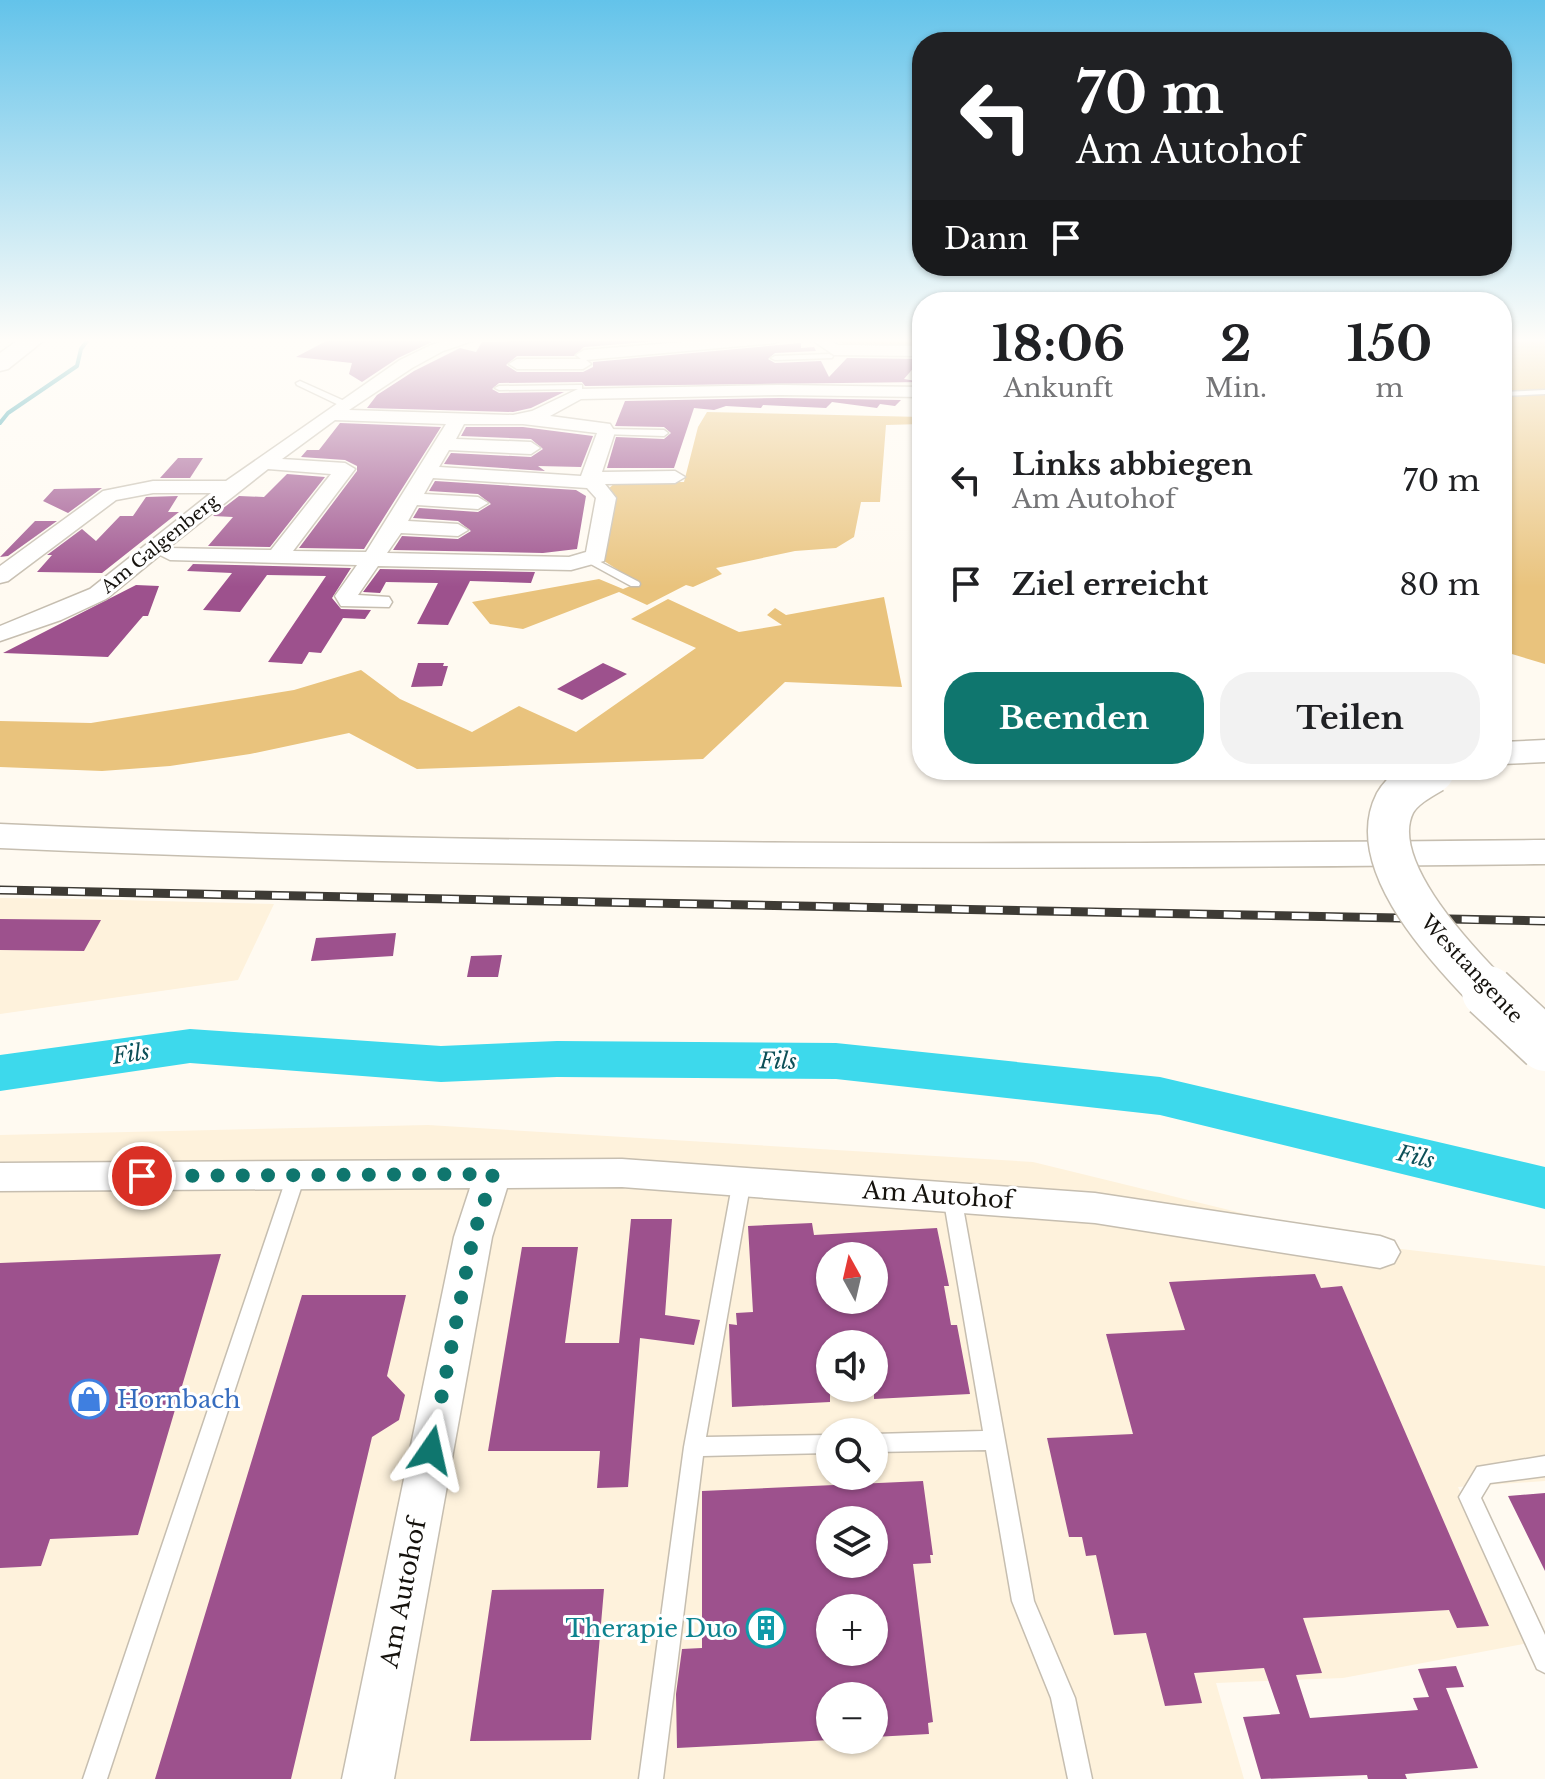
<!DOCTYPE html>
<html lang="de">
<meta charset="utf-8">
<style>
body{margin:0;font-family:"Libre Baskerville",serif;background:#f2f2f2;color:#202124;height:100vh;display:flex;flex-direction:column;font-size:30px;white-space:nowrap}
*{box-sizing:border-box;margin:0}
p{font-size:26px;color:#757577}
.icon{flex:none;width:44px;height:44px;fill:none;stroke:currentColor;stroke-width:2;stroke-linecap:round;stroke-linejoin:round}
.map{position:relative;flex:1;overflow:hidden}
.details{position:absolute;left:912px;top:292px;width:600px;height:488px;display:flex;flex-direction:column;background:#fff;border-radius:32px;box-shadow:0 2px 6px #0004}
.details>*{flex:none}
.hud{position:absolute;left:912px;top:32px;width:600px;height:244px;border-radius:32px;box-shadow:0 2px 6px #0004;background:#202124;color:#fff;overflow:hidden}
.needle{width:52px;rotate:352deg}
.tools{position:absolute;left:816px;top:1242px;display:grid;gap:16px}
.tools a{display:grid;place-items:center;width:72px;height:72px;border-radius:50%;background:#fff;box-shadow:0 2px 6px #0004;font-size:40px}
.pin{position:absolute;display:grid;place-items:center;width:68px;height:68px;color:#fff;margin:-34px;border:4px solid #fff;border-radius:50%;box-shadow:0 2px 8px #0007}
.me{position:absolute;width:88px;margin:-44px;rotate:11deg;stroke-linejoin:round;filter:drop-shadow(0 0 6px #0008)}
.turn{display:flex;align-items:center;gap:28px;height:168px;padding:0 32px;font-size:36px}
.turn .icon{width:104px;height:104px;stroke-width:2.5}
.turn b{display:block;font-size:56px;line-height:68px}
.then{display:flex;align-items:center;height:76px;padding:0 32px;background:#0003;gap:16px;font-size:30px}
.eta{display:flex;justify-content:space-evenly;align-items:center;height:136px;text-align:center}
.eta b{font-size:48px;font-weight:700;line-height:56px}
.primary-button{display:flex;gap:16px;margin-top:auto;padding:16px 32px}
.primary-button a{flex:1;height:92px;border-radius:32px;background:#0f766e;color:#fff;font-size:32px;font-weight:700;line-height:92px;text-align:center}
.primary-button a+a{background:#f2f2f2;color:#202124}
ul{padding:0;list-style:none}
li{display:flex;align-items:center;gap:24px;height:104px;padding:0 32px}
li div{flex:1}
li b{display:block;font-size:30px}
li em{font-style:normal}
.map>svg:first-child{display:block}
.built{fill:#fef2dc;fill-rule:evenodd}
.green{fill:#e9c37d}
.lines{fill:none;stroke-linecap:round;stroke-linejoin:round}
.stream{stroke:#319da9;stroke-width:4}
.river{fill:#3dd9ec;fill-rule:evenodd}
.building{fill:#9d518d;fill-rule:evenodd}
.lane-casing{stroke:#c6beb0;stroke-width:3}
.street-casing{stroke:#c6beb0;stroke-width:3}
.secondary-casing{stroke:#c6beb0;stroke-width:3}
.lane{fill:#fff;fill-rule:evenodd}
.street{fill:#fff;fill-rule:evenodd}
.secondary{fill:#fff;fill-rule:evenodd}
.rail-casing{stroke:#3e3b35;stroke-width:9}
.rail{stroke:#fff;stroke-width:6;stroke-dasharray:17;stroke-linecap:butt}
.secondary-bridge-far1-casing{stroke:#c6beb0;stroke-width:44;stroke-linecap:butt}
.secondary-bridge-casing{stroke:#c6beb0;stroke-width:55;stroke-linecap:butt}
.secondary-bridge-far1{stroke:#fff;stroke-width:41}
.secondary-bridge{stroke:#fff;stroke-width:52}
.route{stroke:#0f766e;stroke-width:14;stroke-dasharray:0 25.2}
.labels{text-anchor:middle;dominant-baseline:central;stroke-width:6;stroke-linejoin:round;paint-order:stroke}
.far-street-label{font-size:18px;fill:#15120d;stroke:#fff}
.street-label{font-size:20px;fill:#15120d;stroke:#fff}
.water-label{font-size:22px;font-style:italic;fill:#0e5058;stroke:#fff}
.near-street-label{font-size:24px;fill:#15120d;stroke:#fff}
.near-shop-label{font-size:24px;fill:#366cbe;stroke:#fff;text-anchor:start}
.near-culture-label{font-size:24px;fill:#0d838f;stroke:#fff;text-anchor:end}
</style>
<div class="map">
<svg width="1545" height="1779" viewBox="0 0 1545 1779">
<rect width="100%" height="100%" fill="#fffaf1"/>
<!-- built -->
<path class="built" d="M 0,898 L 81,899 L 274,904 L 238,980 L 0,1014 Z
M 428,1125 L 1033,1162 L 1376,1246 L 1545,1266 L 1545,1481 L 1458,1487 L 1528,1643 L 1343,1678 L 1216,1683 L 1244,1779 L 0,1779 L 0,1135 ZM 830,1256 L 874,1256 L 874,1300 L 830,1300 ZM 830,1344 L 874,1344 L 874,1388 L 830,1388 ZM 830,1432 L 874,1432 L 874,1476 L 830,1476 ZM 830,1520 L 874,1520 L 874,1564 L 830,1564 ZM 830,1608 L 874,1608 L 874,1652 L 830,1652 ZM 830,1696 L 874,1696 L 874,1740 L 830,1740 Z"/>
<!-- green -->
<path class="green" d="M 829,338 L 922,338 L 922,346 L 844,344 Z
M 1502,338 L 1545,338 L 1545,664 L 1502,651 Z
M 707,412 L 922,417 L 922,424 L 886,425 L 880,502 L 861,502 L 854,537 L 836,548 L 795,551 L 716,568 L 722,574 L 693,587 L 686,585 L 647,605 L 619,592 L 523,629 L 490,624 L 472,602 L 599,579 L 623,589 L 638,583 L 601,559 L 605,555 L 615,495 L 607,490 L 615,483 L 684,482 L 698,427 Z
M 884,597 L 902,687 L 785,682 L 703,759 L 417,769 L 349,733 L 250,754 L 170,766 L 102,771 L 0,767 L 0,721 L 91,723 L 294,690 L 361,670 L 400,699 L 472,732 L 519,706 L 576,732 L 696,648 L 631,619 L 668,599 L 739,632 L 782,625 L 767,615 L 775,608 L 786,615 Z"/>
<g class="lines">
<!-- stream -->
<path class="stream" d="M 0,423 L 8,413 L 77,366 L 81,349 L 89,338"/>
<!-- river -->
<path class="river" d="M 190,1029 L 441,1046 L 557,1041 L 836,1043 L 1160,1077 L 1545,1167 L 1545,1209 L 1160,1115 L 836,1079 L 557,1077 L 441,1082 L 190,1063 L 0,1091 L 0,1055 Z"/>
</g>
<!-- building -->
<path class="building" d="M 332,338 L 417,338 L 432,342 L 398,358 L 362,382 L 349,374 L 352,363 L 296,357 Z
M 595,338 L 658,338 L 658,341 L 584,347 L 574,356 L 517,356 L 506,365 L 517,372 L 583,372 L 593,367 L 593,362 L 801,343 L 801,348 L 814,347 L 816,351 L 775,353 L 768,359 L 775,363 L 821,361 L 829,377 L 847,358 L 921,359 L 904,379 L 922,382 L 585,386 L 582,382 L 499,383 L 492,389 L 499,393 L 564,392 L 531,408 L 513,412 L 367,408 L 377,395 L 414,371 L 460,348 L 476,352 L 482,342 Z
M 780,398 L 901,400 L 895,406 L 880,404 L 877,408 L 832,402 L 826,408 L 763,405 L 761,408 L 726,406 L 714,410 L 694,408 L 674,468 L 607,468 L 616,437 L 664,439 L 671,433 L 664,427 L 615,426 L 625,401 Z
M 340,423 L 441,427 L 364,549 L 299,548 L 357,471 L 357,466 L 345,460 L 301,457 L 307,450 L 319,450 Z
M 466,427 L 523,427 L 593,436 L 581,467 L 538,466 L 545,471 L 444,464 L 451,453 L 531,457 L 543,449 L 531,439 L 461,436 Z
M 178,458 L 203,458 L 190,478 L 160,478 Z
M 287,474 L 325,477 L 270,547 L 208,546 L 233,517 L 213,516 L 239,496 L 264,497 Z
M 435,481 L 576,490 L 586,496 L 577,549 L 543,553 L 393,550 L 402,536 L 458,539 L 471,531 L 458,521 L 413,518 L 419,508 L 478,512 L 491,504 L 478,494 L 429,491 Z
M 102,488 L 68,513 L 43,501 L 54,489 Z
M 178,496 L 168,512 L 179,512 L 102,573 L 37,572 L 52,555 L 47,555 L 82,529 L 96,541 L 120,516 L 133,516 L 146,497 Z
M 35,521 L 57,521 L 8,556 L 0,557 Z
M 193,564 L 351,568 L 332,598 L 341,609 L 371,610 L 365,619 L 343,618 L 321,653 L 309,652 L 302,664 L 268,662 L 326,576 L 267,575 L 240,612 L 203,610 L 232,573 L 187,571 Z
M 380,569 L 535,572 L 531,583 L 470,581 L 448,625 L 417,624 L 438,583 L 386,582 L 380,593 L 363,592 Z
M 136,585 L 159,586 L 148,616 L 143,616 L 108,657 L 3,653 Z
M 418,663 L 444,663 L 443,666 L 448,666 L 442,686 L 411,687 Z
M 603,663 L 627,674 L 582,700 L 557,689 Z
M 0,919 L 101,920 L 84,951 L 0,950 Z
M 396,933 L 393,956 L 311,961 L 316,938 Z
M 502,955 L 498,977 L 467,977 L 471,956 Z
M 631,1219 L 672,1219 L 665,1315 L 700,1320 L 694,1345 L 640,1338 L 628,1487 L 597,1488 L 600,1451 L 488,1451 L 522,1247 L 578,1247 L 565,1343 L 619,1343 Z
M 812,1223 L 814,1235 L 937,1228 L 949,1286 L 944,1286 L 951,1325 L 957,1325 L 970,1394 L 874,1399 L 874,1344 L 830,1344 L 830,1402 L 732,1407 L 729,1324 L 737,1325 L 736,1313 L 753,1312 L 748,1226 ZM 830,1256 L 874,1256 L 874,1300 L 830,1300 Z
M 221,1254 L 138,1535 L 50,1539 L 41,1566 L 0,1568 L 0,1263 Z
M 1315,1274 L 1321,1288 L 1342,1286 L 1489,1626 L 1457,1628 L 1449,1610 L 1303,1618 L 1322,1673 L 1296,1675 L 1310,1718 L 1418,1710 L 1413,1698 L 1429,1697 L 1418,1669 L 1456,1666 L 1464,1687 L 1446,1688 L 1478,1768 L 1405,1774 L 1407,1779 L 1368,1779 L 1367,1775 L 1261,1779 L 1243,1717 L 1280,1714 L 1264,1668 L 1194,1673 L 1202,1703 L 1165,1706 L 1146,1633 L 1114,1635 L 1096,1555 L 1086,1556 L 1082,1537 L 1069,1537 L 1047,1438 L 1133,1434 L 1106,1334 L 1185,1330 L 1169,1282 Z
M 302,1295 L 406,1295 L 387,1376 L 405,1395 L 399,1420 L 372,1437 L 291,1779 L 155,1779 Z
M 923,1481 L 933,1555 L 930,1555 L 931,1563 L 913,1564 L 933,1722 L 928,1723 L 929,1734 L 874,1737 L 874,1696 L 830,1696 L 830,1740 L 677,1748 L 676,1694 L 682,1649 L 702,1648 L 702,1491 ZM 830,1520 L 874,1520 L 874,1564 L 830,1564 ZM 830,1608 L 874,1608 L 874,1652 L 830,1652 Z
M 1545,1493 L 1545,1571 L 1508,1496 Z
M 604,1589 L 591,1740 L 470,1741 L 492,1590 Z"/>
<g class="lines">
<defs>
<path id="lane" d="M 829,354 L 833,356 L 832,358 L 775,360 L 771,358 L 775,356 Z
M 300,381 L 349,403 L 350,405 L 343,407 L 297,385 L 296,383 Z
M 579,385 L 582,385 L 582,389 L 499,390 L 495,388 L 499,386 Z
M 1545,390 L 1545,394 L 1502,396 L 1502,392 Z
M 606,429 L 664,430 L 668,433 L 664,436 L 603,434 L 603,430 Z
M 591,557 L 639,582 L 640,584 L 639,586 L 631,586 L 587,562 L 587,558 Z
M 296,1169 L 302,1171 L 305,1176 L 107,1779 L 83,1779 L 287,1176 L 290,1171 Z
M 742,1173 L 748,1175 L 751,1180 L 706,1437 L 830,1435 L 830,1453 L 703,1456 L 663,1779 L 639,1779 L 684,1447 L 733,1180 L 736,1175 Z
M 952,1189 L 958,1191 L 961,1196 L 1034,1601 L 1075,1698 L 1092,1779 L 1068,1779 L 1051,1698 L 1012,1601 L 986,1450 L 874,1452 L 874,1434 L 983,1431 L 943,1196 L 946,1191 Z
M 1545,1456 L 1545,1476 L 1490,1483 L 1481,1498 L 1545,1635 L 1545,1673 L 1537,1669 L 1459,1497 L 1477,1467 Z"/>
<path id="street" d="M 455,338 L 481,338 L 443,351 L 412,368 L 349,410 L 513,415 L 532,411 L 578,389 L 780,385 L 922,387 L 922,397 L 780,395 L 581,399 L 550,416 L 610,424 L 615,432 L 602,472 L 675,471 L 685,477 L 675,483 L 605,484 L 616,498 L 604,561 L 571,570 L 378,566 L 358,595 L 389,597 L 392,602 L 389,607 L 341,606 L 335,596 L 357,565 L 170,560 L 160,555 L 106,599 L 61,620 L 0,641 L 0,626 L 90,589 L 211,493 L 153,493 L 116,500 L 8,581 L 0,583 L 0,566 L 103,491 L 153,481 L 226,481 L 400,360 L 431,345 ZM 335,420 L 446,424 L 366,552 L 293,551 L 355,469 L 345,463 L 282,459 ZM 464,424 L 523,424 L 597,433 L 581,476 L 439,467 L 449,450 L 531,454 L 540,448 L 531,442 L 456,439 ZM 268,469 L 331,474 L 271,550 L 168,548 ZM 433,478 L 587,488 L 596,498 L 586,552 L 569,557 L 387,553 L 401,533 L 458,536 L 468,530 L 458,524 L 408,521 L 417,505 L 478,509 L 488,503 L 478,497 L 424,494 Z
M 733,338 L 783,338 L 775,343 L 586,360 L 591,364 L 583,369 L 517,369 L 509,364 L 517,359 L 581,359 L 576,355 L 584,350 Z
M 809,338 L 827,338 L 838,345 L 922,346 L 922,356 L 834,355 Z
M 622,1159 L 1095,1193 L 1380,1236 L 1394,1241 L 1400,1252 L 1394,1263 L 1380,1268 L 1095,1223 L 622,1187 L 507,1188 L 492,1237 L 394,1779 L 342,1779 L 454,1237 L 470,1188 L 0,1191 L 0,1163 Z"/>
<path id="secondary" d="M 21,338 L 47,338 L 8,369 L 0,371 L 0,353 Z
M 1545,740 L 1545,762 L 1502,764 L 1502,742 Z
M 0,824 C 515,847 1030,845 1545,840 L 1545,864 C 1030,870 515,871 0,848 Z"/>
</defs>
<!-- lane casing -->
<use href="#lane" class="lane-casing"/>
<!-- street casing -->
<use href="#street" class="street-casing"/>
<!-- secondary casing -->
<use href="#secondary" class="secondary-casing"/>
<!-- lane -->
<use href="#lane" class="lane"/>
<!-- street -->
<use href="#street" class="street"/>
<!-- secondary -->
<use href="#secondary" class="secondary"/>
<defs>
<path id="rail" d="M 0,890 L 1545,921"/>
</defs>
<!-- rail casing -->
<use href="#rail" class="rail-casing"/>
<!-- rail -->
<use href="#rail" class="rail"/>
<defs>
<path id="secondary-bridge-far1" d="M 1433,772 C 1419,780 1403,789 1395,803 C 1364,864 1452,955 1490,994"/>
<path id="secondary-bridge" d="M 1488,992 L 1545,1045"/>
</defs>
<!-- secondary-bridge-far1 casing -->
<use href="#secondary-bridge-far1" class="secondary-bridge-far1-casing"/>
<!-- secondary-bridge casing -->
<use href="#secondary-bridge" class="secondary-bridge-casing"/>
<!-- secondary-bridge-far1 -->
<use href="#secondary-bridge-far1" class="secondary-bridge-far1"/>
<!-- secondary-bridge -->
<use href="#secondary-bridge" class="secondary-bridge"/>
</g>
<!-- sky -->
<linearGradient id="sky" x2="0" y2="1"><stop stop-color="#63c3ea"/><stop offset="0.58" stop-color="#fffdf9"/><stop offset="1" stop-color="#fffdf9" stop-opacity="0"/></linearGradient>
<rect width="1545" height="587" fill="url(#sky)"/>
<g class="lines">
<!-- route -->
<path class="route" d="M 142,1176 L 493,1174 L 473,1237 L 431,1450"/>
</g>
<!-- icons -->
<defs>
<symbol id="shop-ring" viewBox="-11 -11 22 22"><circle r="9.5" fill="#fff" stroke="#3f7fe0" stroke-width="1.5"/><path d="M-5-2.5h2.3a2.7 3.5 0 0 1 5.4 0H5L5.5 6h-11ZM-1.5-2.5h3a1.5 2.3 0 0 0-3 0Z" fill="#3f7fe0"/></symbol>
<symbol id="building-ring" viewBox="-11 -11 22 22"><circle r="9.5" fill="#fff" stroke="#0f9aa8" stroke-width="1.5"/><path d="M-4-6H4V6H1V3H-1V6H-4ZM-2.5-4.3h1.7v1.8h-1.7ZM.8-4.3h1.7v1.8H.8ZM-2.5-1h1.7V.8h-1.7ZM.8-1h1.7V.8H.8Z" fill="#0f9aa8"/></symbol>
</defs>
<g fill-rule="evenodd">
<use href="#shop-ring" x="67" y="1377" width="44" height="44"/>
<use href="#building-ring" x="744" y="1606" width="44" height="44"/>
</g>
<g class="labels">
<!-- far-street labels -->
<g class="far-street-label">
<text transform="translate(160 544) rotate(-39)">Am Galgenberg</text>
</g>
<!-- street labels -->
<g class="street-label">
<text transform="translate(1472 969) rotate(47)">Westtangente</text>
</g>
<!-- water labels -->
<g class="water-label">
<text transform="translate(131 1054) rotate(-8)">Fils</text>
<text transform="translate(778 1061) rotate(1)">Fils</text>
<text transform="translate(1416 1157) rotate(13)">Fils</text>
</g>
<!-- near-street labels -->
<g class="near-street-label">
<text transform="translate(938 1195) rotate(4)">Am Autohof</text>
<text transform="translate(403 1593) rotate(-79)">Am Autohof</text>
</g>
<!-- near-shop labels -->
<g class="near-shop-label">
<text x="117" y="1399">Hornbach</text>
</g>
<!-- near-culture labels -->
<g class="near-culture-label">
<text x="738" y="1628">Therapie Duo</text>
</g>
</g>
</svg>
<div class="tools">
<a><svg class="needle" viewBox="-14 -14 28 28"><path d="M0-13l5 13h-10z" fill="#e53935"/><path d="M0 13l5-13h-10z" fill="#757577"/></svg></a>
<a><svg class="icon" aria-label="sound" viewBox="0 0 24 24"><path d="M4 9h4l5-4v14l-5-4H4zM17 9q2 3 0 6"/></svg></a>
<a><svg class="icon" aria-label="search" viewBox="0 0 24 24"><circle cx="10" cy="10" r="6"/><path d="M15 15l6 6"/></svg></a>
<a><svg class="icon" aria-label="layers" viewBox="0 0 24 24"><path d="M12 4l9 5-9 5-9-5zM3 14l9 5 9-5"/></svg></a>
<a>+</a>
<a>−</a>
</div>
<div class="pin" style="left:142px;top:1176px;background:#d93025"><svg class="icon" aria-label="arrive" viewBox="0 0 24 24"><path d="M6 21V4h12l-3 4 3 4H6"/></svg></div>
<svg class="me" style="left:431px;top:1450px" viewBox="-20 -20 40 40"><path d="M0-17L14 15 0 8-14 15z" fill="#0f766e" stroke="#fff" stroke-width="4"/></svg>
<div class="hud">
<div class="turn"><svg class="icon" aria-label="left" viewBox="0 0 24 24"><path d="M17 20v-9H6M10 6l-5 5 5 5"/></svg><div><b>70 m</b>Am Autohof</div></div>
<div class="then">Dann<svg class="icon" aria-label="arrive" viewBox="0 0 24 24"><path d="M6 21V4h12l-3 4 3 4H6"/></svg></div>
</div>
<section class="details">
<div class="eta">
<div><b>18:06</b><p>Ankunft</p></div>
<div><b>2</b><p>Min.</p></div>
<div><b>150</b><p>m</p></div>
</div>
<ul>
<li><svg class="icon" aria-label="left" viewBox="0 0 24 24"><path d="M17 20v-9H6M10 6l-5 5 5 5"/></svg><div><b>Links abbiegen</b><p>Am Autohof</p></div><em>70 m</em></li>
<li><svg class="icon" aria-label="arrive" viewBox="0 0 24 24"><path d="M6 21V4h12l-3 4 3 4H6"/></svg><div><b>Ziel erreicht</b></div><em>80 m</em></li>
</ul>
<div class="primary-button"><a>Beenden</a><a>Teilen</a></div>
</section>
</div>
